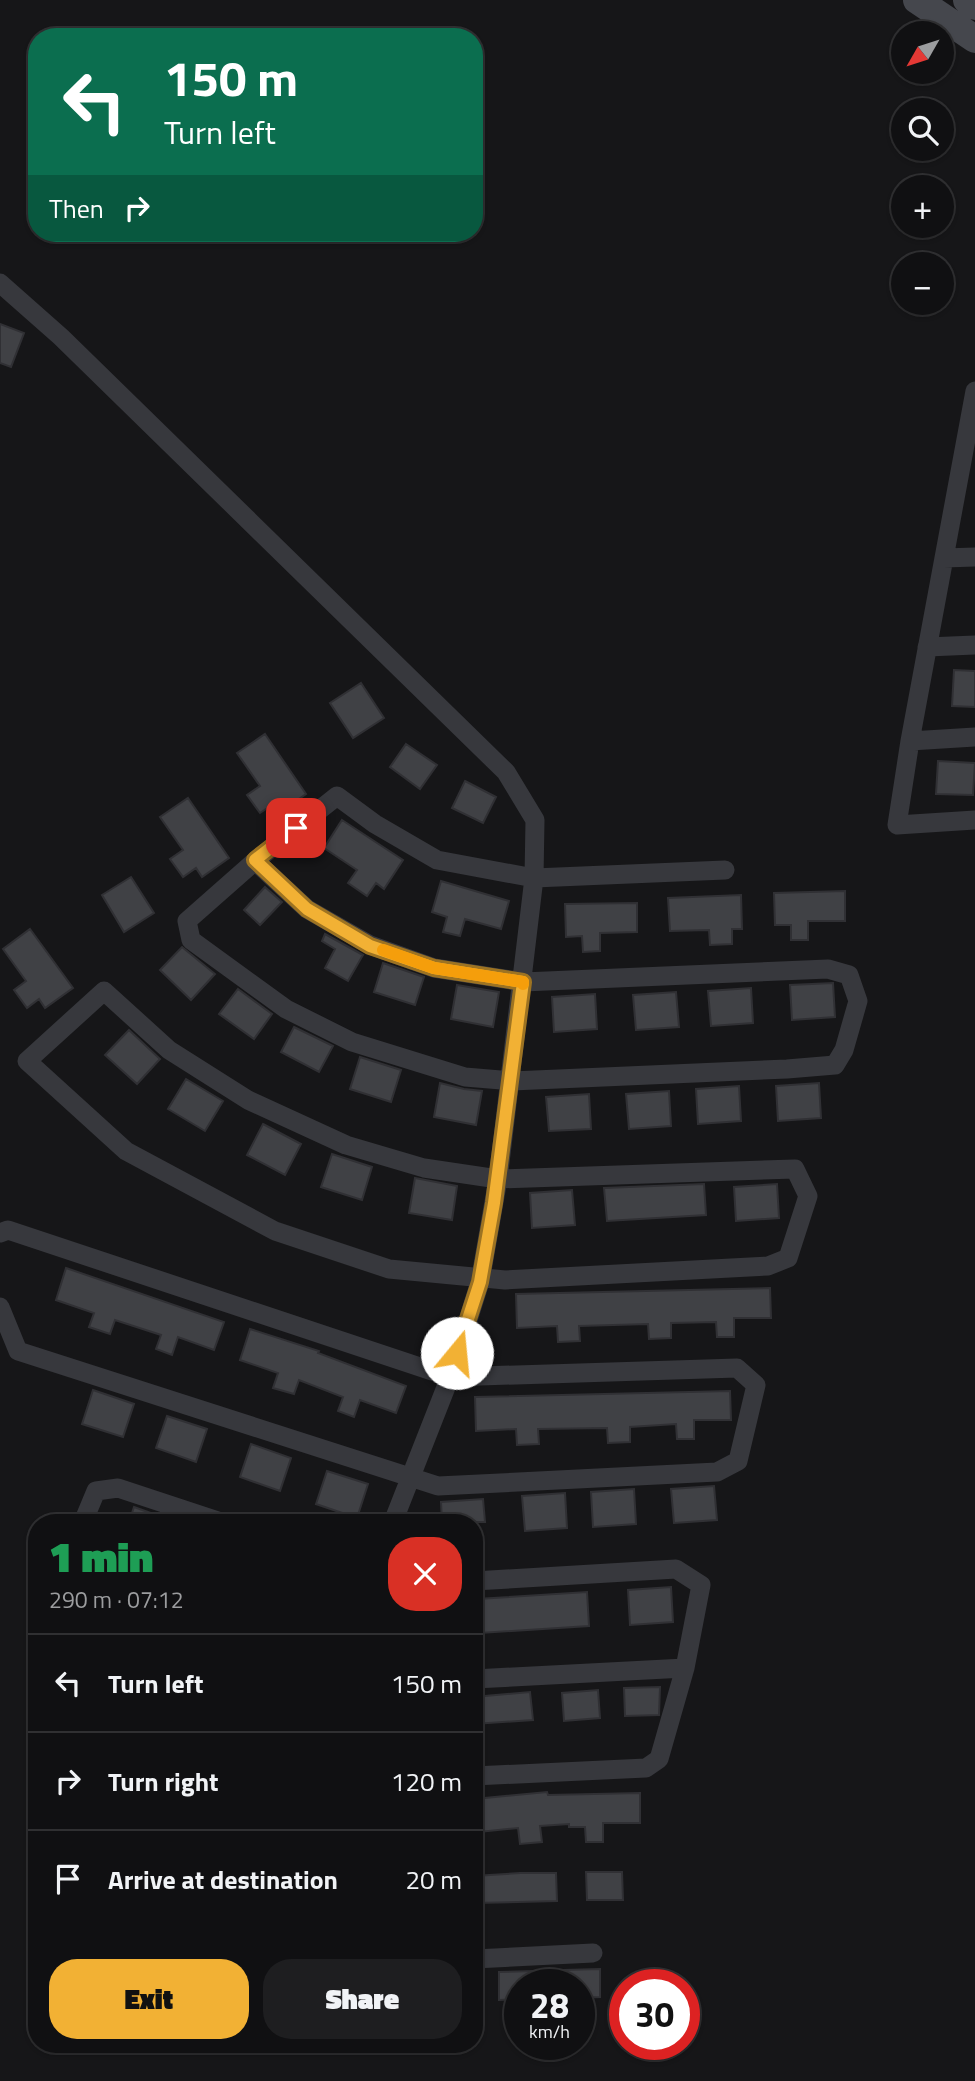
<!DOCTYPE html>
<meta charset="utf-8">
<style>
body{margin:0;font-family:"Titillium Web",sans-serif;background:#1e1e20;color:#f1f3f6;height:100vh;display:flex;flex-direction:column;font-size:26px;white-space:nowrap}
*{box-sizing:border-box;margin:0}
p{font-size:23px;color:#9c9d9f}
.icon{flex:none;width:38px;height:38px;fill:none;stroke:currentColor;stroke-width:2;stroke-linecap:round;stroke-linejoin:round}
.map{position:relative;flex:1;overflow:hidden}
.details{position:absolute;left:28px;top:1514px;width:455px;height:539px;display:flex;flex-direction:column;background:#101012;border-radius:28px;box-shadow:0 2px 5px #0004,0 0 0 2px #303032}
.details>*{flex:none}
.banner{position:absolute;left:28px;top:28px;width:455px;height:214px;border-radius:28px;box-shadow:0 2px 5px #0004,0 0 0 2px #303032;background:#0b6e4f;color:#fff;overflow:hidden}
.needle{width:46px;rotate:231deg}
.fabs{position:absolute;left:891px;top:21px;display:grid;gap:14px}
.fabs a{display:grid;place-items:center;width:63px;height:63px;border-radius:50%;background:#101012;box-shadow:0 2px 5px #0004,0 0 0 2px #303032;font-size:35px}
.speed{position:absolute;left:504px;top:1969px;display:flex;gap:14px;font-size:35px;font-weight:700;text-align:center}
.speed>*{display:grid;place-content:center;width:91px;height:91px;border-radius:50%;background:#101012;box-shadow:0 2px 5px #0004,0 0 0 2px #303032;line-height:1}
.speed small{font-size:18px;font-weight:400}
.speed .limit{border:10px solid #d22;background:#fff;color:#111}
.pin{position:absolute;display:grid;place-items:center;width:60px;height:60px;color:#fff;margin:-30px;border-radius:14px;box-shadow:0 4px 10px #0006}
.me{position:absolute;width:77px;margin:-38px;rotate:17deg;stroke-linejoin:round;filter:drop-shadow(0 0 5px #0008)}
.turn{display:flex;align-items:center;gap:24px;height:147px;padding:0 21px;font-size:32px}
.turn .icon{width:91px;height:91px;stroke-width:2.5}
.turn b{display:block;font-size:49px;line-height:60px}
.then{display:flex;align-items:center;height:66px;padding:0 21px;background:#0003;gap:14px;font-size:26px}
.round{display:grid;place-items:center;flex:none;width:74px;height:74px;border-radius:28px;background:#1e1e20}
.head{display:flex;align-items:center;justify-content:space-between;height:119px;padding:0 21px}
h1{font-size:42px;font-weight:800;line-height:52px;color:#1e9e55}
.cta{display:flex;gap:14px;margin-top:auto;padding:14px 21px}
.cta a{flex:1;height:80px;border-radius:28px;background:#f2b134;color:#111;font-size:28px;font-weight:800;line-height:80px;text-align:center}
.cta a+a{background:#1e1e20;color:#f1f3f6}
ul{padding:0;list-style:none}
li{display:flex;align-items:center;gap:21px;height:98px;padding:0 21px;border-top:2px solid #303032}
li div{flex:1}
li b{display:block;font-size:26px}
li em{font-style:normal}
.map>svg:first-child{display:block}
.building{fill:#404145;stroke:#303034;stroke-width:2}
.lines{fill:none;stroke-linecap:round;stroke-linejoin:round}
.minor{stroke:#37383d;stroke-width:19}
.secondary{stroke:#45474d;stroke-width:28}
.route-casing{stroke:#9d7322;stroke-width:18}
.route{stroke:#f2b134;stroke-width:12}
.slow{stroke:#f59e0b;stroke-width:12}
</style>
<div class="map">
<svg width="975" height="2081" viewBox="0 0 975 2081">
<rect width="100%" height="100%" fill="#161618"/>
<!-- building -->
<path class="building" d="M 0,324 L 24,333 L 11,367 L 0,363 Z
M 954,670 L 975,671 L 975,707 L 952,706 Z
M 361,683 L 384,718 L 353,738 L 330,703 Z
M 265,734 L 306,794 L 279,813 L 272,805 L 260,813 L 247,795 L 260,786 L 237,753 Z
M 406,744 L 437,765 L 420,789 L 390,767 Z
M 938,761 L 975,763 L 973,795 L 936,794 Z
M 465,781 L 496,797 L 483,823 L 452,808 Z
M 188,798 L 229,858 L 202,877 L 196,868 L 183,877 L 170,859 L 183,850 L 160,817 Z
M 342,820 L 403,860 L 384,889 L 376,883 L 367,896 L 348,883 L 357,870 L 324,848 Z
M 131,877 L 154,913 L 124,932 L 102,895 Z
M 441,881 L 509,901 L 501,929 L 465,919 L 460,936 L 443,932 L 447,917 L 432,912 Z
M 265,887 L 282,902 L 260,925 L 244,910 Z
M 845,891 L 845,921 L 808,921 L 808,940 L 791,940 L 791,925 L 775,925 L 774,893 Z
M 741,895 L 742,929 L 732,929 L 732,944 L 710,945 L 709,930 L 670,931 L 668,898 Z
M 637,903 L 637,932 L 600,933 L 600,951 L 583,952 L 582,936 L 566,937 L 565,904 Z
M 30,929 L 73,988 L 45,1008 L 39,999 L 27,1008 L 14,990 L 26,981 L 3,949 Z
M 325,934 L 363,955 L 348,981 L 325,968 L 335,949 L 322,941 Z
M 182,947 L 215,974 L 191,1000 L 160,970 Z
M 383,963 L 424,977 L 415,1005 L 374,992 Z
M 833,983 L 835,1017 L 792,1020 L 790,985 Z
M 457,985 L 499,992 L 493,1027 L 451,1019 Z
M 751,988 L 753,1023 L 711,1026 L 708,991 Z
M 238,989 L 272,1014 L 254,1039 L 219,1014 Z
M 676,992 L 679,1027 L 636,1030 L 633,995 Z
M 595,994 L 597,1029 L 554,1032 L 552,997 Z
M 294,1027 L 333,1046 L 319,1072 L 281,1052 Z
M 129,1030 L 160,1059 L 137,1084 L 105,1055 Z
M 360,1057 L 401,1070 L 391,1102 L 350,1089 Z
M 186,1079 L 223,1101 L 205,1131 L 168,1109 Z
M 440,1083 L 464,1089 L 482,1091 L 476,1125 L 434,1117 Z
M 819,1083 L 821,1118 L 778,1121 L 776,1086 Z
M 739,1086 L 741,1121 L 698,1124 L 696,1089 Z
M 669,1091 L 671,1126 L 629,1129 L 626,1094 Z
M 589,1094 L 591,1129 L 549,1131 L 546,1097 Z
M 263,1124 L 301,1144 L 285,1175 L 247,1155 Z
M 332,1154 L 372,1167 L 362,1200 L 321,1187 Z
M 415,1178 L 457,1186 L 452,1220 L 409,1213 Z
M 704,1184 L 706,1215 L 607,1221 L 604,1188 Z
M 777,1184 L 779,1218 L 736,1221 L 734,1187 Z
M 572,1190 L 575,1225 L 532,1228 L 530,1193 Z
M 66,1268 L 224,1322 L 214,1350 L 178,1337 L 172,1355 L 156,1349 L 161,1335 L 115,1320 L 110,1334 L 89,1327 L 94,1313 L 56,1300 Z
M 770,1288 L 771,1318 L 734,1318 L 734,1337 L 717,1337 L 716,1322 L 671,1323 L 671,1338 L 649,1339 L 648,1324 L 579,1326 L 580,1341 L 558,1342 L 557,1326 L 517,1328 L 516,1294 Z
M 250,1329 L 319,1351 L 318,1353 L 406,1386 L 396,1413 L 360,1400 L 354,1417 L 338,1411 L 343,1397 L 299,1380 L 294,1394 L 273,1388 L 278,1373 L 240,1360 Z
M 93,1390 L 134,1404 L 123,1437 L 82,1424 Z
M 730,1391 L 731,1420 L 694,1420 L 694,1439 L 677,1439 L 676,1424 L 630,1427 L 630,1442 L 608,1443 L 607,1428 L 538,1429 L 539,1444 L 517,1445 L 516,1429 L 476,1431 L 475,1397 Z
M 167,1416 L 207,1429 L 196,1462 L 156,1448 Z
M 251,1444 L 291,1458 L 280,1491 L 240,1477 Z
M 327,1471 L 368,1484 L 357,1518 L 316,1504 Z
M 714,1486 L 717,1520 L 674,1523 L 671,1489 Z
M 634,1489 L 636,1524 L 593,1527 L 591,1492 Z
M 565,1493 L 567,1528 L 525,1531 L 522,1496 Z
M 483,1499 L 485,1522 L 442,1522 L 441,1502 Z
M 134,1507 L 173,1521 L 173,1522 L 129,1522 Z
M 671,1587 L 673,1622 L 630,1625 L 628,1590 Z
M 587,1592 L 589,1626 L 480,1633 L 477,1599 Z
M 660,1687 L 659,1715 L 625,1716 L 624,1688 Z
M 598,1690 L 600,1718 L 564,1721 L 562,1693 Z
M 530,1692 L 533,1720 L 474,1724 L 474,1697 Z
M 547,1792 L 548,1795 L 640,1793 L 640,1823 L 603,1823 L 603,1842 L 586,1842 L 585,1827 L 569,1827 L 569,1824 L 540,1826 L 542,1842 L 520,1844 L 518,1828 L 479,1832 L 475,1799 Z
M 586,1872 L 622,1872 L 623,1900 L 587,1900 Z
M 520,1873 L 556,1873 L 557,1901 L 474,1903 L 474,1876 Z
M 600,1969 L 600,1997 L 579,1998 L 579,1984 L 564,1984 L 564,1970 Z
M 535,1971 L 535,1984 L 520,1984 L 520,1999 L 499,2000 L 499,1972 Z"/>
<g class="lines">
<!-- minor -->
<path class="minor" d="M 0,283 L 61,337 L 506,772 L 535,820 L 534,878 L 498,1179 L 480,1282 L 450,1377 L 393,1522
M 975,391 L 910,741 L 897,825 L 975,820
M 944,558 L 975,557
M 927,647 L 975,645
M 910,741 L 975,737
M 255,861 L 307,909 L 370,945 L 434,968 L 523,982 L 828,969 L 849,975 L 858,1001 L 844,1050 L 835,1065 L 787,1069 L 512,1081 L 465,1077 L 352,1042 L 286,1009 L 191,940 L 187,921 L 255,861 L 337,796 L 375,824 L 437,860 L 534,878 L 725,870
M 104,991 L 169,1050 L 248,1100 L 346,1145 L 424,1168 L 498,1179 L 795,1169 L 808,1196 L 788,1258 L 768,1266 L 505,1280 L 389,1269 L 275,1231 L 126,1151 L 27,1061 Z
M 0,1233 L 8,1230 L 450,1377 L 737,1368 L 756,1385 L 738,1461 L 717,1472 L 438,1486 L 18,1351 L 0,1307
M 89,1522 L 86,1515 L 96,1491 L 118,1488 L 221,1522
M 474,1581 L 676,1569 L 701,1585 L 685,1668 L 659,1759 L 646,1768 L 474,1776
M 474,1679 L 685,1668
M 474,1959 L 593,1953"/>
<!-- secondary -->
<path class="secondary" d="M 917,0 L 975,39
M 967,0 L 975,6"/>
</g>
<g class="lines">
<defs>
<path id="route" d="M 296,828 L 255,860 L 307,909 L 370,946 L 434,968 L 523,982 L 494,1203 L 480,1282 L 457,1353"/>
</defs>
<!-- route casing -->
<use href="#route" class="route-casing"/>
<!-- route -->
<use href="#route" class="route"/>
<!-- slow -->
<path class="slow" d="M 383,950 L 434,968 L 523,982 L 523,984"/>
</g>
</svg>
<div class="fabs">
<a><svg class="needle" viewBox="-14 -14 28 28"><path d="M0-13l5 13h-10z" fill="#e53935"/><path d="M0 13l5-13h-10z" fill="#9c9d9f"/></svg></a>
<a><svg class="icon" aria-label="search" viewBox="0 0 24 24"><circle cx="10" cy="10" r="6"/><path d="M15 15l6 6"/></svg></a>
<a>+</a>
<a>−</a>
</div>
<div class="speed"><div>28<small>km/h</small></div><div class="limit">30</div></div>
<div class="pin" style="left:296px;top:828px;background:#d93025"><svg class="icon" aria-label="arrive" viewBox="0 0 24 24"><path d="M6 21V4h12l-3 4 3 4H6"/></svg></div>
<svg class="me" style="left:457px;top:1353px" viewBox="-20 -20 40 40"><circle r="19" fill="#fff"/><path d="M0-13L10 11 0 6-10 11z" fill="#f2b134"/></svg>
<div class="banner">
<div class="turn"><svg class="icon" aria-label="left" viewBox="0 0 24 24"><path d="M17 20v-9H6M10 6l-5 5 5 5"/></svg><div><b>150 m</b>Turn left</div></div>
<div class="then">Then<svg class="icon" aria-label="right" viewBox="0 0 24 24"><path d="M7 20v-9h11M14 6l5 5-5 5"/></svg></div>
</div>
<section class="details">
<div class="head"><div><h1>1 min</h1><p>290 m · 07:12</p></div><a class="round" style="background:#d93025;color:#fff"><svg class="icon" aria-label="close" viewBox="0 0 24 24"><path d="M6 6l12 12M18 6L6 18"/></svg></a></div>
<ul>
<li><svg class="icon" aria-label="left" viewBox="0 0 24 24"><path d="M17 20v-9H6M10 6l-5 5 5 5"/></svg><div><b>Turn left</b></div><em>150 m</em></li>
<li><svg class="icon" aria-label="right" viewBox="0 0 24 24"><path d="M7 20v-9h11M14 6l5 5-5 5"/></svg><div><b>Turn right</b></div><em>120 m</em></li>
<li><svg class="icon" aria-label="arrive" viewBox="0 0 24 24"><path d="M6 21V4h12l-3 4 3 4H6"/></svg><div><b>Arrive at destination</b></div><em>20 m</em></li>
</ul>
<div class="cta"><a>Exit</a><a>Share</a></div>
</section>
</div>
